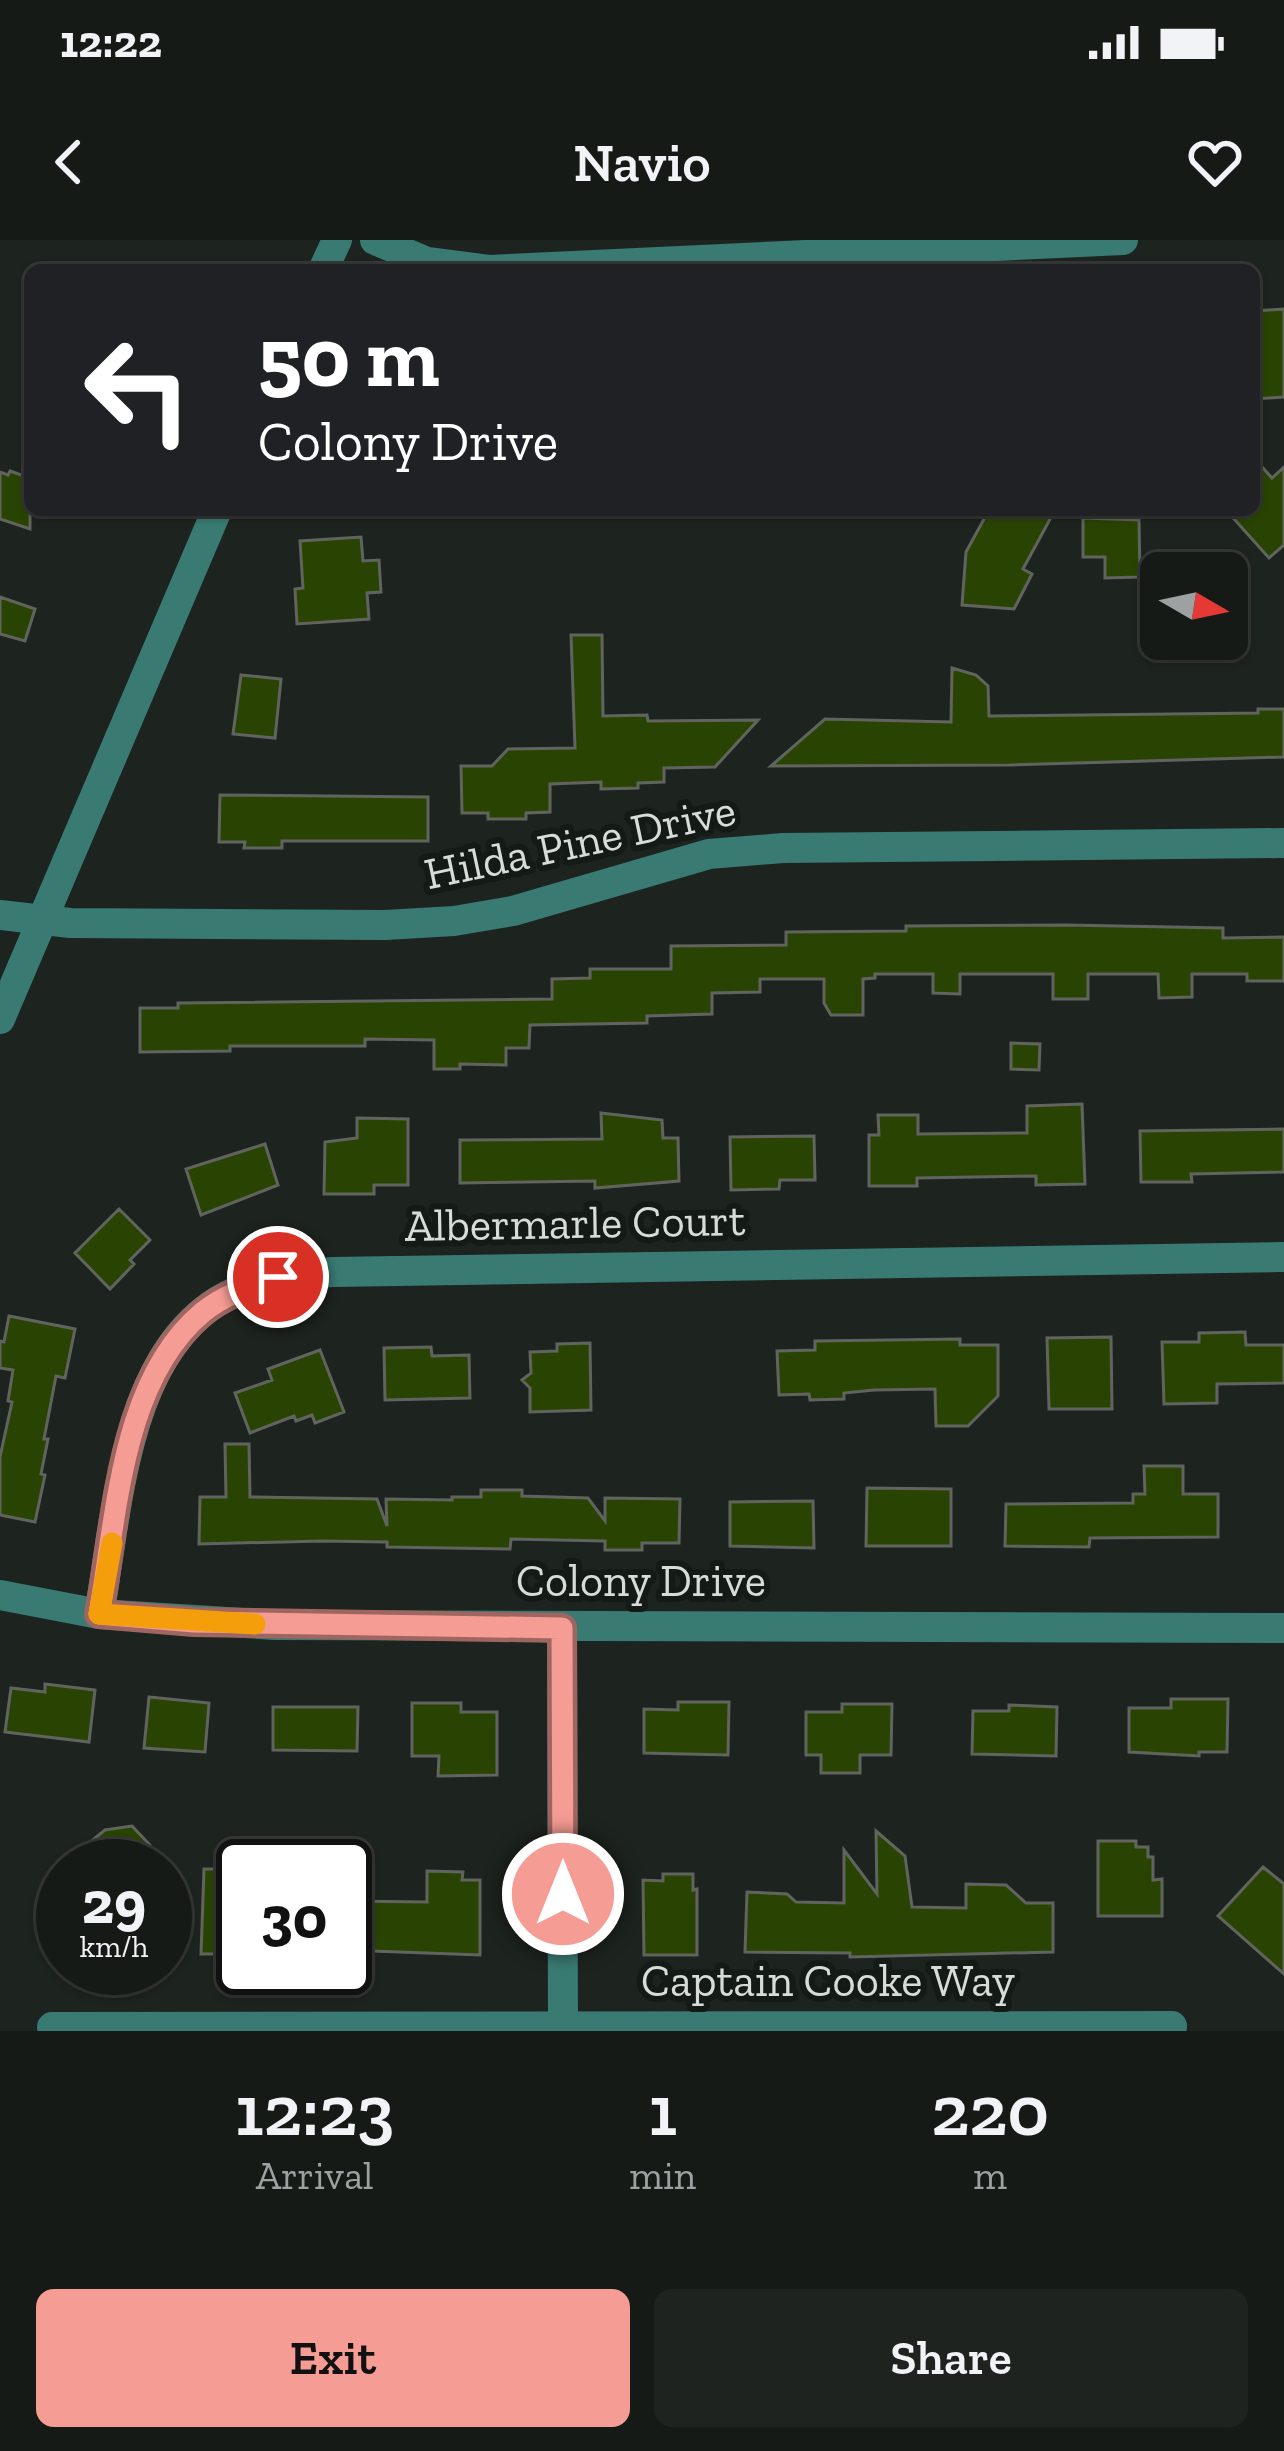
<!DOCTYPE html>
<style>
body{margin:0;font-family:"Zilla Slab",serif;background:#1f2320;color:#f1f3f6;height:100vh;display:flex;flex-direction:column;font-size:45px;white-space:nowrap}
*{box-sizing:border-box;margin:0}
p{font-size:39px;color:#9ea1a1}
.icon{flex:none;width:66px;height:66px;fill:none;stroke:currentColor;stroke-width:2;stroke-linecap:round;stroke-linejoin:round}
.map{position:relative;height:1791px;overflow:hidden}
.panel{display:flex;flex-direction:column;background:#161a17;flex:1}
.panel>*{flex:none}
.banner{position:absolute;left:24px;top:24px;width:1236px;height:252px;border-radius:18px;box-shadow:0 3px 9px #0004,0 0 0 3px #353836;background:#202124;color:#fff;overflow:hidden}
.needle{width:78px;rotate:99deg}
.fabs{position:absolute;left:1140px;top:312px;display:grid;gap:24px}
.fabs a{display:grid;place-items:center;width:108px;height:108px;border-radius:18px;background:#161a17;box-shadow:0 3px 9px #0004,0 0 0 3px #353836;font-size:60px}
.speed{position:absolute;left:36px;top:1599px;display:flex;gap:24px;font-size:60px;font-weight:700;text-align:center}
.speed>*{display:grid;place-content:center;width:156px;height:156px;border-radius:50%;background:#161a17;box-shadow:0 3px 9px #0004,0 0 0 3px #353836;line-height:1}
.speed small{font-size:30px;font-weight:400}
.speed .limit{border:6px solid #111;border-radius:18px;background:#fff;color:#111}
.pin{position:absolute;display:grid;place-items:center;width:102px;height:102px;color:#fff;margin:-51px;border:6px solid #fff;border-radius:50%;box-shadow:0 3px 12px #0007}
.me{position:absolute;width:132px;margin:-66px;rotate:0deg;stroke-linejoin:round;filter:drop-shadow(0 0 9px #0008)}
.turn{display:flex;align-items:center;gap:42px;height:252px;padding:0 36px;font-size:54px}
.turn .icon{width:156px;height:156px;stroke-width:2.5}
.turn b{display:block;font-size:84px;line-height:102px}
.eta{display:flex;justify-content:space-evenly;align-items:center;height:204px;text-align:center}
.eta b{font-size:72px;font-weight:600;line-height:84px}
.cta{display:flex;gap:24px;margin-top:auto;padding:24px 36px}
.cta a{flex:1;height:138px;border-radius:18px;background:#f59c94;color:#111;font-size:48px;font-weight:600;line-height:138px;text-align:center}
.cta a+a{background:#1f2320;color:#f1f3f6}
.status{display:flex;justify-content:space-between;align-items:center;height:84px;padding:0 60px;background:#161a17;direction:ltr}
.status svg{height:33px;fill:currentColor}
header{display:flex;justify-content:space-between;align-items:center;height:156px;padding:0 36px;background:#161a17;font-size:54px;font-weight:600}
.map>svg:first-child{display:block}
.building{fill:#294402;stroke:#61645e;stroke-width:3}
.lines{fill:none;stroke-linecap:round;stroke-linejoin:round}
.minor{stroke:#397b72;stroke-width:30}
.route-casing{stroke:#9f6560;stroke-width:30}
.route{stroke:#f59c94;stroke-width:21}
.slow{stroke:#f59e0b;stroke-width:21}
.labels{text-anchor:middle;dominant-baseline:central;stroke-width:12;stroke-linejoin:round;paint-order:stroke}
.street-label{font-size:45px;fill:#d7dbd9;stroke:#141a16}
</style>
<div class="status"><b>12:22</b><svg viewBox="0 0 49 12"><path d="M0 12V9h3v3zM5 12V6h3v6zM10 12V3h3v9zM15 12V0h3v12zM26 1h20v11H26zM47 4h2v5h-2z"/></svg></div>
<header><svg class="icon" aria-label="back" viewBox="0 0 24 24"><path d="M15 5l-7 7 7 7"/></svg>Navio<svg class="icon" aria-label="heart" viewBox="0 0 24 24"><path d="M12 20l-8-8c-3-5 5-10 8-4 3-6 11-1 8 4z"/></svg></header>
<div class="map">
<svg width="1284" height="1791" viewBox="0 0 1284 1791">
<rect width="100%" height="100%" fill="#1d231f"/>
<!-- building -->
<path class="building" d="M 1284,69 L 1284,157 L 1254,159 L 1254,71 Z
M 1254,218 L 1272,238 L 1284,227 L 1284,305 L 1269,318 L 1226,270 L 1254,270 Z
M 10,231 L 30,238 L 30,289 L 0,279 L 0,232 L 8,235 Z
M 989,270 L 1055,270 L 1023,329 L 1032,334 L 1014,369 L 962,365 L 966,312 Z
M 1083,278 L 1139,280 L 1140,337 L 1105,338 L 1105,317 L 1083,317 Z
M 361,297 L 363,321 L 379,320 L 381,352 L 367,353 L 369,379 L 297,384 L 295,349 L 303,348 L 300,301 Z
M 0,357 L 35,369 L 25,401 L 0,394 Z
M 571,395 L 602,395 L 603,476 L 647,475 L 648,481 L 758,480 L 715,527 L 664,528 L 664,542 L 638,543 L 638,548 L 601,549 L 601,542 L 550,544 L 550,572 L 526,573 L 526,579 L 488,579 L 488,573 L 462,573 L 461,526 L 492,526 L 508,509 L 575,508 Z
M 952,428 L 976,435 L 988,446 L 989,476 L 1258,473 L 1258,469 L 1284,469 L 1284,517 L 1011,525 L 771,526 L 825,479 L 951,482 Z
M 241,435 L 281,439 L 275,498 L 233,494 Z
M 220,555 L 428,557 L 428,601 L 282,601 L 282,608 L 244,608 L 245,602 L 219,602 Z
M 1066,685 L 1223,688 L 1223,698 L 1284,697 L 1284,741 L 1247,741 L 1247,734 L 1192,734 L 1192,757 L 1159,758 L 1158,734 L 1088,734 L 1088,759 L 1053,759 L 1053,734 L 960,734 L 960,754 L 933,753 L 933,734 L 875,734 L 875,738 L 863,739 L 863,775 L 831,775 L 824,763 L 824,739 L 760,739 L 760,752 L 712,753 L 712,774 L 647,776 L 647,783 L 530,785 L 529,808 L 506,808 L 506,825 L 460,824 L 460,829 L 434,829 L 434,800 L 365,799 L 365,806 L 230,806 L 230,811 L 140,812 L 140,768 L 178,768 L 178,763 L 552,759 L 552,739 L 590,738 L 590,729 L 671,729 L 671,706 L 786,705 L 786,692 L 906,691 L 906,686 Z
M 1011,803 L 1040,804 L 1039,830 L 1011,829 Z
M 1082,864 L 1085,944 L 1036,945 L 1036,936 L 917,938 L 917,946 L 869,946 L 869,895 L 879,895 L 878,875 L 918,875 L 918,894 L 1027,893 L 1027,866 Z
M 601,873 L 662,880 L 663,898 L 678,898 L 679,941 L 595,948 L 595,941 L 460,943 L 460,900 L 602,899 Z
M 357,878 L 408,879 L 408,945 L 374,945 L 374,954 L 324,954 L 325,902 L 357,898 Z
M 1284,889 L 1284,932 L 1191,934 L 1192,942 L 1141,942 L 1140,891 Z
M 814,896 L 815,940 L 780,940 L 779,949 L 731,950 L 730,897 Z
M 265,904 L 278,945 L 201,975 L 186,929 Z
M 119,969 L 150,1000 L 130,1020 L 134,1024 L 110,1049 L 75,1013 Z
M 9,1076 L 75,1089 L 65,1138 L 56,1136 L 44,1199 L 48,1199 L 41,1234 L 45,1235 L 35,1282 L 0,1275 L 0,1217 L 12,1162 L 8,1161 L 13,1130 L 0,1128 L 0,1101 L 4,1102 Z
M 1245,1092 L 1246,1105 L 1284,1105 L 1284,1143 L 1217,1144 L 1217,1163 L 1164,1164 L 1162,1102 L 1199,1102 L 1199,1093 Z
M 1111,1097 L 1112,1169 L 1049,1169 L 1047,1098 Z
M 960,1099 L 960,1105 L 998,1105 L 998,1156 L 968,1186 L 936,1186 L 935,1149 L 874,1150 L 844,1153 L 844,1159 L 810,1160 L 809,1154 L 779,1155 L 777,1111 L 815,1110 L 815,1101 Z
M 590,1103 L 591,1170 L 530,1172 L 530,1148 L 522,1140 L 531,1133 L 530,1112 L 557,1111 L 557,1104 Z
M 431,1107 L 432,1116 L 469,1115 L 470,1158 L 385,1160 L 384,1108 Z
M 320,1110 L 344,1172 L 315,1183 L 312,1175 L 296,1181 L 294,1176 L 250,1193 L 235,1153 L 272,1140 L 268,1129 Z
M 225,1204 L 249,1204 L 250,1257 L 377,1259 L 387,1286 L 386,1259 L 452,1260 L 452,1257 L 481,1257 L 481,1250 L 522,1250 L 522,1256 L 588,1258 L 605,1281 L 605,1258 L 680,1259 L 679,1303 L 642,1303 L 642,1310 L 605,1310 L 605,1301 L 511,1299 L 510,1309 L 387,1307 L 387,1302 L 322,1301 L 199,1304 L 200,1257 L 226,1257 Z
M 1144,1226 L 1183,1226 L 1183,1254 L 1218,1254 L 1218,1297 L 1090,1298 L 1089,1307 L 1005,1306 L 1006,1264 L 1133,1263 L 1133,1254 L 1145,1254 Z
M 867,1248 L 951,1249 L 951,1306 L 866,1306 Z
M 813,1261 L 814,1308 L 730,1306 L 730,1262 Z
M 45,1444 L 95,1450 L 89,1502 L 5,1492 L 11,1448 L 45,1452 Z
M 149,1457 L 209,1463 L 205,1512 L 144,1508 Z
M 1171,1459 L 1228,1459 L 1227,1512 L 1199,1512 L 1199,1516 L 1129,1512 L 1129,1468 L 1171,1468 Z
M 678,1462 L 729,1462 L 728,1515 L 644,1513 L 644,1469 L 678,1470 Z
M 412,1463 L 461,1463 L 461,1472 L 497,1472 L 497,1535 L 438,1536 L 439,1516 L 412,1516 Z
M 842,1464 L 892,1464 L 891,1515 L 860,1515 L 860,1533 L 821,1533 L 821,1515 L 806,1515 L 806,1472 L 842,1472 Z
M 1009,1465 L 1057,1467 L 1056,1516 L 972,1514 L 973,1471 L 1009,1471 Z
M 273,1467 L 358,1467 L 357,1511 L 273,1510 Z
M 132,1586 L 150,1605 L 150,1626 L 61,1626 L 105,1590 Z
M 876,1591 L 905,1616 L 912,1667 L 966,1668 L 966,1644 L 1006,1645 L 1026,1663 L 1053,1663 L 1053,1712 L 850,1717 L 850,1713 L 745,1712 L 747,1652 L 787,1654 L 796,1662 L 844,1663 L 844,1610 L 877,1654 Z
M 1098,1601 L 1136,1601 L 1136,1607 L 1148,1607 L 1148,1617 L 1153,1617 L 1153,1640 L 1162,1639 L 1162,1676 L 1098,1676 Z
M 1263,1627 L 1284,1644 L 1284,1734 L 1218,1676 Z
M 204,1629 L 243,1629 L 243,1714 L 201,1714 Z
M 427,1631 L 463,1632 L 462,1640 L 480,1640 L 480,1715 L 345,1710 L 345,1661 L 427,1662 Z
M 663,1634 L 693,1634 L 693,1650 L 697,1649 L 697,1715 L 644,1715 L 643,1640 L 663,1641 Z"/>
<g class="lines">
<!-- minor -->
<path class="minor" d="M 375,0 L 427,22 L 489,30 L 1123,0
M 323,30 L 337,0
M 0,675 L 70,683 L 385,685 L 454,681 L 513,671 L 709,614 L 783,608 L 1284,603
M 0,779 L 217,270
M 0,1355 L 99,1374 L 275,1385 L 1284,1388
M 99,1374 C 118,1271 124,1103 233,1053 C 265,1038 298,1035 332,1032 L 1284,1017
M 562,1387 L 563,1787
M 52,1787 L 1172,1786"/>
</g>
<g class="lines">
<defs>
<path id="route" d="M 278,1037 C 252,1046 225,1054 203,1072 C 121,1140 117,1276 99,1374 L 194,1382 L 562,1388 L 563,1654"/>
</defs>
<!-- route casing -->
<use href="#route" class="route-casing"/>
<!-- route -->
<use href="#route" class="route"/>
<!-- slow -->
<path class="slow" d="M 112,1303 L 99,1374 L 255,1384"/>
</g>
<g class="labels">
<!-- street labels -->
<g class="street-label">
<text transform="translate(580 602) rotate(-12)">Hilda Pine Drive</text>
<text transform="translate(575 983) rotate(-1)">Albermarle Court</text>
<text x="641" y="1341">Colony Drive</text>
<text x="828" y="1741">Captain Cooke Way</text>
</g>
</g>
</svg>
<div class="fabs">
<a><svg class="needle" viewBox="-14 -14 28 28"><path d="M0-13l5 13h-10z" fill="#e53935"/><path d="M0 13l5-13h-10z" fill="#9ea1a1"/></svg></a>
</div>
<div class="speed"><div>29<small>km/h</small></div><div class="limit">30</div></div>
<div class="pin" style="left:278px;top:1037px;background:#d93025"><svg class="icon" aria-label="arrive" viewBox="0 0 24 24"><path d="M6 21V4h12l-3 4 3 4H6"/></svg></div>
<svg class="me" style="left:563px;top:1654px" viewBox="-20 -20 40 40"><circle r="17" fill="#f59c94" stroke="#fff" stroke-width="3"/><path d="M0-11L8 9 0 5-8 9z" fill="#fff"/></svg>
<div class="banner">
<div class="turn"><svg class="icon" aria-label="left" viewBox="0 0 24 24"><path d="M17 20v-9H6M10 6l-5 5 5 5"/></svg><div><b>50 m</b>Colony Drive</div></div>
</div>
</div>
<section class="panel">
<div class="eta">
<div><b>12:23</b><p>Arrival</p></div>
<div><b>1</b><p>min</p></div>
<div><b>220</b><p>m</p></div>
</div>
<div class="cta"><a>Exit</a><a>Share</a></div>
</section>
